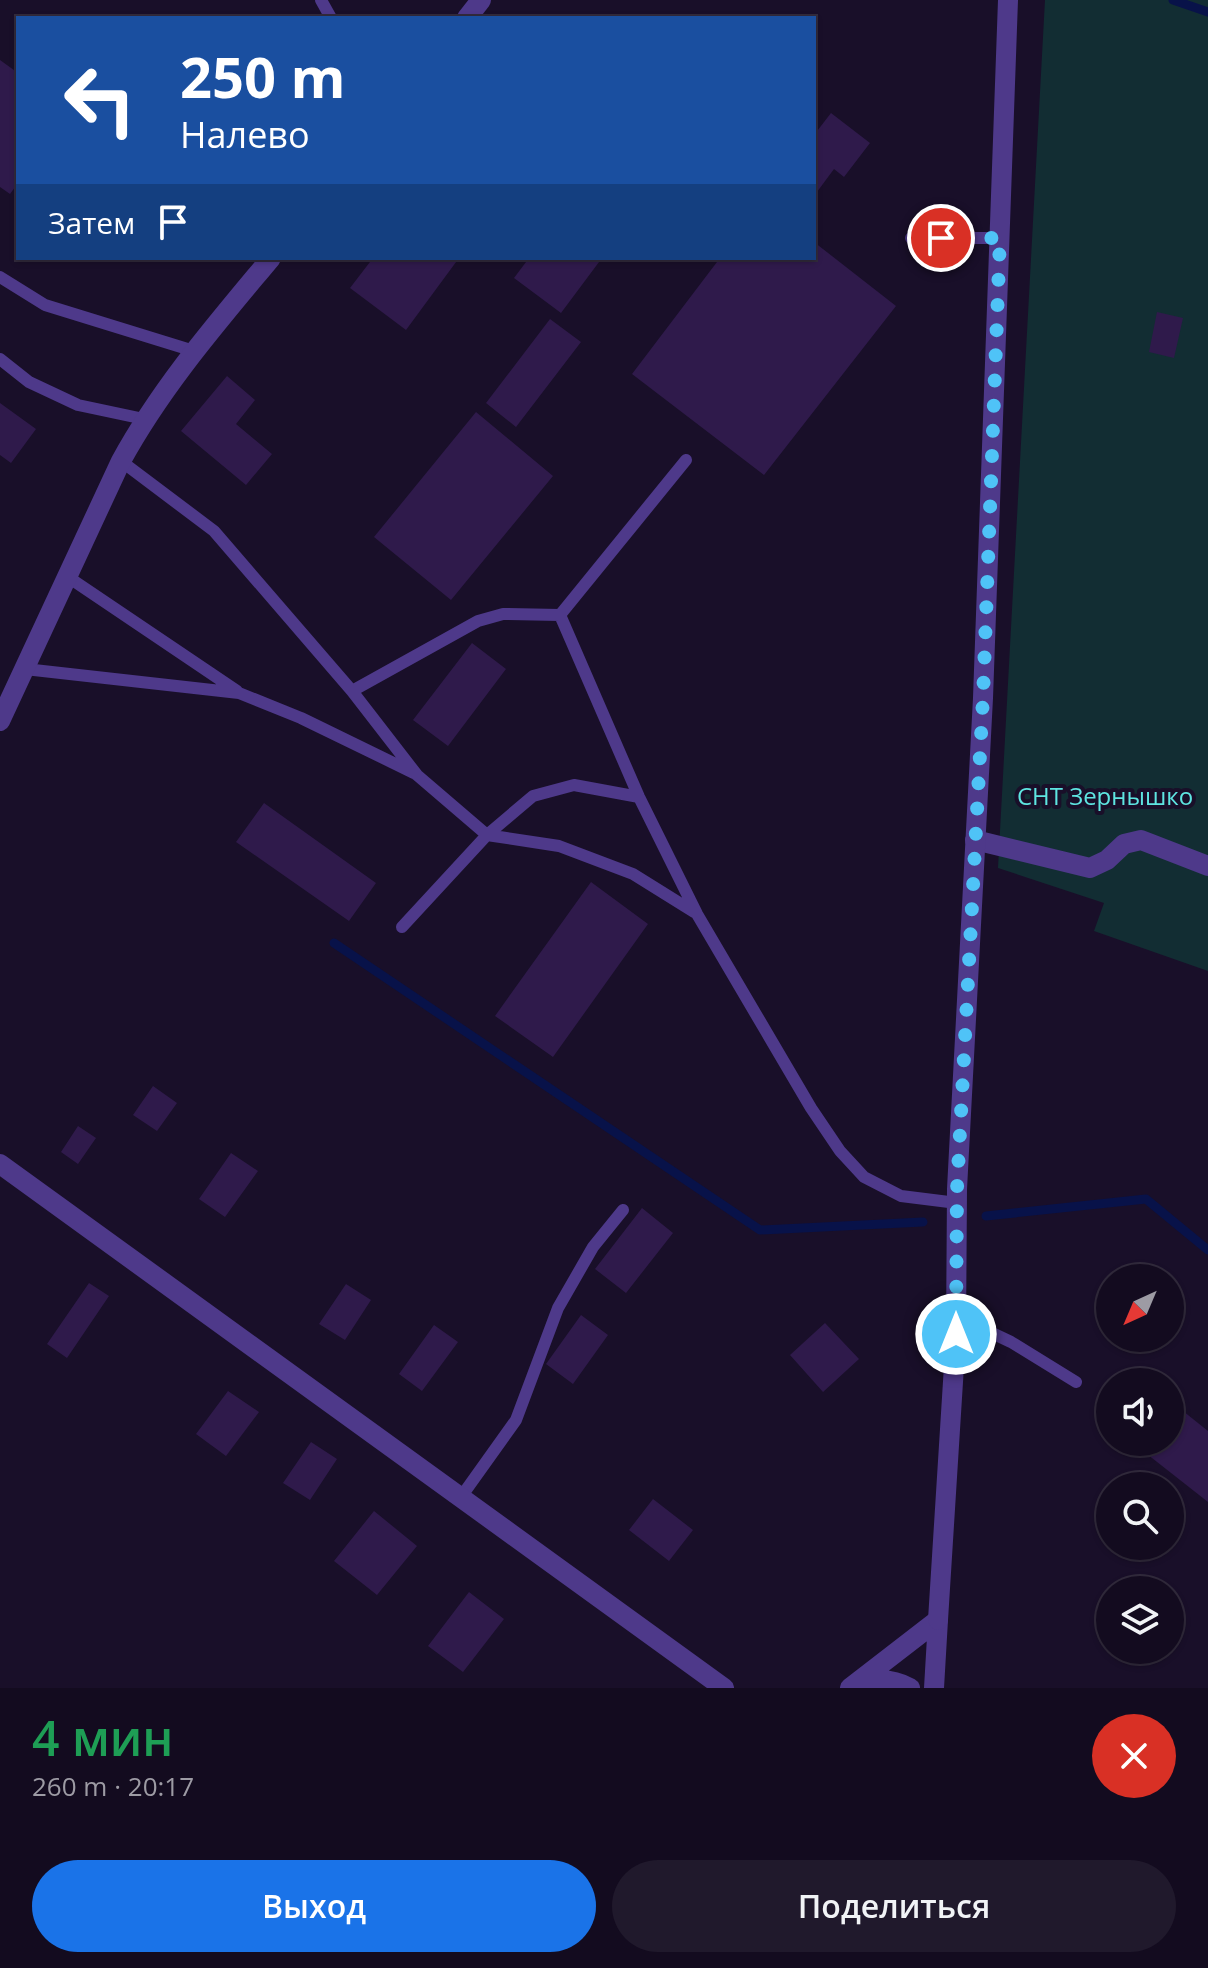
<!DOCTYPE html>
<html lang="ru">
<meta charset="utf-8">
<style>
body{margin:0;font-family:"Open Sans",sans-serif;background:#20192c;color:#f1f3f6;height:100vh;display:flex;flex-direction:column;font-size:30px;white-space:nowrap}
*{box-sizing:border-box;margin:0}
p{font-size:26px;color:#9d9ba4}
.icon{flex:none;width:44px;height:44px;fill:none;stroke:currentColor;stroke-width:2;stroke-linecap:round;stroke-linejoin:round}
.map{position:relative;height:1688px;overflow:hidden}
.panel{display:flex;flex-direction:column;background:#130b1f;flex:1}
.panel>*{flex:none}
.banner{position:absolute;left:16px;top:16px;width:800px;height:244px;border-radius:0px;box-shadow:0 2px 6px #0004,0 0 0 2px #322b3d;background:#1a4fa0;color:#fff;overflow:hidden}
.needle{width:52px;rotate:224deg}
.tools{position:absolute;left:1096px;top:1264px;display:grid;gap:16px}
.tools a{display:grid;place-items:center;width:88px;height:88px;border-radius:50%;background:#130b1f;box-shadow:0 2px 6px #0004,0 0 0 2px #322b3d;font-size:40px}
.pin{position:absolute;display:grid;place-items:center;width:68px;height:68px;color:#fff;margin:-34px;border:4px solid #fff;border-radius:50%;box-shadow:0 2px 8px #0007}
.me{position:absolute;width:88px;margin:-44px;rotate:0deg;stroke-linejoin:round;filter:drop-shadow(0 0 6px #0008)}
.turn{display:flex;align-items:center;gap:28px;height:168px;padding:0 32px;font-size:36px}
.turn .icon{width:104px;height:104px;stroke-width:2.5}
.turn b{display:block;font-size:56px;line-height:68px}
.then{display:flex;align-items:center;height:76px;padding:0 32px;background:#0003;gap:16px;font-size:30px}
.round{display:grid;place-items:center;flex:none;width:84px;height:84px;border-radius:42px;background:#20192c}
.headline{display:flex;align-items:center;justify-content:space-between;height:136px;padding:0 32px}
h1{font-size:48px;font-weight:600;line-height:60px;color:#1e9e55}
.button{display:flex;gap:16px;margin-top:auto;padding:16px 32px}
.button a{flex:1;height:92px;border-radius:48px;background:#1a73e8;color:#fff;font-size:32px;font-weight:600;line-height:92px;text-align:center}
.button a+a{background:#20192c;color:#f1f3f6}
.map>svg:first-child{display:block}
.green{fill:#122d33}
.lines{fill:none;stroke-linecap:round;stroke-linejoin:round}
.stream{stroke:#081249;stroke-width:9}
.building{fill:#2f1a4b}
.service{stroke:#4e398a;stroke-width:12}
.minor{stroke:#4e398a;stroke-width:20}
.tertiary{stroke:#4e398a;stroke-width:20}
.route{stroke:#4fc3f7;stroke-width:14;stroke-dasharray:0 25.2}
.labels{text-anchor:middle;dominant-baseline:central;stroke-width:8;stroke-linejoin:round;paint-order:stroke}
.park-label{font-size:24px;fill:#5ee5e1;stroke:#190f29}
</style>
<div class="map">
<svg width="1208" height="1688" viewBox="0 0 1208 1688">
<rect width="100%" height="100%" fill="#190f29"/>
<!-- green -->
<path class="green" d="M 1045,0 L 1208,0 L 1208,971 L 1094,931 L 1104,903 L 998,868 Z"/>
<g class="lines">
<!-- stream -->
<path class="stream" d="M 1173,0 L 1208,12
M 334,943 L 760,1230 L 923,1222
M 986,1216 L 1146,1199 L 1208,1250"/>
</g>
<!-- building -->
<path class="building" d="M 0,60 L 18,73 L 18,183 L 10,194 L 0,187 Z
M 831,113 L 870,143 L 844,177 L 834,169 L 814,196 L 814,135 Z
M 814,242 L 896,306 L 764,475 L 632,374 L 720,258 L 814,258 Z
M 373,258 L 459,258 L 406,330 L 350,288 Z
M 529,258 L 602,258 L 561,313 L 514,278 Z
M 1157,312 L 1183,318 L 1174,358 L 1149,352 Z
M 550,319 L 581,342 L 516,427 L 486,403 Z
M 227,376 L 255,400 L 236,424 L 272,454 L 246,485 L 181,431 Z
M 0,403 L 36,429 L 11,463 L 0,455 Z
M 476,412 L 553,476 L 451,600 L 374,537 Z
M 472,643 L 506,669 L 448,746 L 413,720 Z
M 264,803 L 376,883 L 349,921 L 236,842 Z
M 591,882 L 648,924 L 553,1057 L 495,1016 Z
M 153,1086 L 177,1103 L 157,1131 L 133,1115 Z
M 78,1126 L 96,1138 L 78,1164 L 61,1152 Z
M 231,1153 L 258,1171 L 225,1217 L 199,1199 Z
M 642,1208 L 673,1233 L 626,1293 L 595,1269 Z
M 89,1283 L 109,1296 L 67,1358 L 47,1344 Z
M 346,1284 L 371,1300 L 345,1340 L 319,1324 Z
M 581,1315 L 608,1335 L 573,1384 L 546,1364 Z
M 825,1323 L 859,1359 L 823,1392 L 790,1355 Z
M 434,1325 L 458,1342 L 422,1391 L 399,1374 Z
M 228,1391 L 259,1412 L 226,1456 L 196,1434 Z
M 1173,1403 L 1208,1431 L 1208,1502 L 1138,1447 L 1142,1442 L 1170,1442 L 1170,1406 Z
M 311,1442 L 337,1459 L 310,1500 L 283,1483 Z
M 653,1499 L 693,1530 L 669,1561 L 629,1530 Z
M 374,1511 L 417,1546 L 377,1595 L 334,1561 Z
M 469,1592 L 504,1619 L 463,1672 L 428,1646 Z"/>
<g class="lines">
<!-- service -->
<path class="service" d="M 321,0 L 331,18
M 911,238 L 1000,238
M 0,277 L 45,305 L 194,351
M 0,359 L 29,382 L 78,405 L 144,419
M 121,461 L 214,531 L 352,691 L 417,775 L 487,835 L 533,796 L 574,785 L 639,797
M 68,577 L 237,691
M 560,615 L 639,797 L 697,914 L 811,1108 L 840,1151 L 864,1177 L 901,1196 L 957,1203
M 560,615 L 686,460
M 25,669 L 239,693 L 301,718 L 414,773
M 352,691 L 478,621 L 503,614 L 560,615
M 402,927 L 487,835 L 559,846 L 633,874 L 694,912
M 956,1316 L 1011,1342 L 1076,1382
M 461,1497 L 516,1420 L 558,1308 L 593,1247 L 623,1210"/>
<!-- minor -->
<path class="minor" d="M 975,840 L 1090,868 L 1107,860 L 1124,844 L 1141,840 L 1208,866
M 0,1164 L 724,1688
M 857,1685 C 875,1678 893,1679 910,1688
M 850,1688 L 938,1620
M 934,1688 L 938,1620"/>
<!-- tertiary -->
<path class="tertiary" d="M 467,18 L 481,0
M 0,721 L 121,461 C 162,386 217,323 271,258
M 938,1620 L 956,1334 L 957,1189 L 983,698 L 1008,0"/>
</g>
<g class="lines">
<!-- route -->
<path class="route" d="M 941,238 L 1000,238 L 983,698 L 957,1189 L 956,1334"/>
</g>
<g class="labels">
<!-- park labels -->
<g class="park-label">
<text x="1105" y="795">СНТ Зернышко</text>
</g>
</g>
</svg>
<div class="tools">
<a><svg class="needle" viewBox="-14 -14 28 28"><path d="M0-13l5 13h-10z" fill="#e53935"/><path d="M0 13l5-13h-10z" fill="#9d9ba4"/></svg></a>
<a><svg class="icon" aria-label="sound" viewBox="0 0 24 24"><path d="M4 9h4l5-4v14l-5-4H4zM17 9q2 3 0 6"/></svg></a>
<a><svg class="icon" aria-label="search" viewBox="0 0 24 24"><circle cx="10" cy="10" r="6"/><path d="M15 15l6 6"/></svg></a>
<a><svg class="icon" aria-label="layers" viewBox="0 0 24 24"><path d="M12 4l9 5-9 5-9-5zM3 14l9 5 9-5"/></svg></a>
</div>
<div class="pin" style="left:941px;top:238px;background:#d93025"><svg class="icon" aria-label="arrive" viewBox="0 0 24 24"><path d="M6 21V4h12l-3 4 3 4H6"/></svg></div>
<svg class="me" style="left:956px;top:1334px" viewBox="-20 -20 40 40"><circle r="17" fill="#4fc3f7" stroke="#fff" stroke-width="3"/><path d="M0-11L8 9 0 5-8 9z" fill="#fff"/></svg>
<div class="banner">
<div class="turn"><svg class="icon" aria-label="left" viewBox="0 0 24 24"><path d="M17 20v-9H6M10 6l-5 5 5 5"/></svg><div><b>250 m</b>Налево</div></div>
<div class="then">Затем<svg class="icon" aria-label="arrive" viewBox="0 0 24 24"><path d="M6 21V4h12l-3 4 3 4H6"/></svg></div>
</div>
</div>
<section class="panel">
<div class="headline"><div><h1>4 мин</h1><p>260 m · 20:17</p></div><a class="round" style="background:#d93025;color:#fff"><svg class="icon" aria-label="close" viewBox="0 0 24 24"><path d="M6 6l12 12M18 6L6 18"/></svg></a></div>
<div class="button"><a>Выход</a><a>Поделиться</a></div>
</section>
